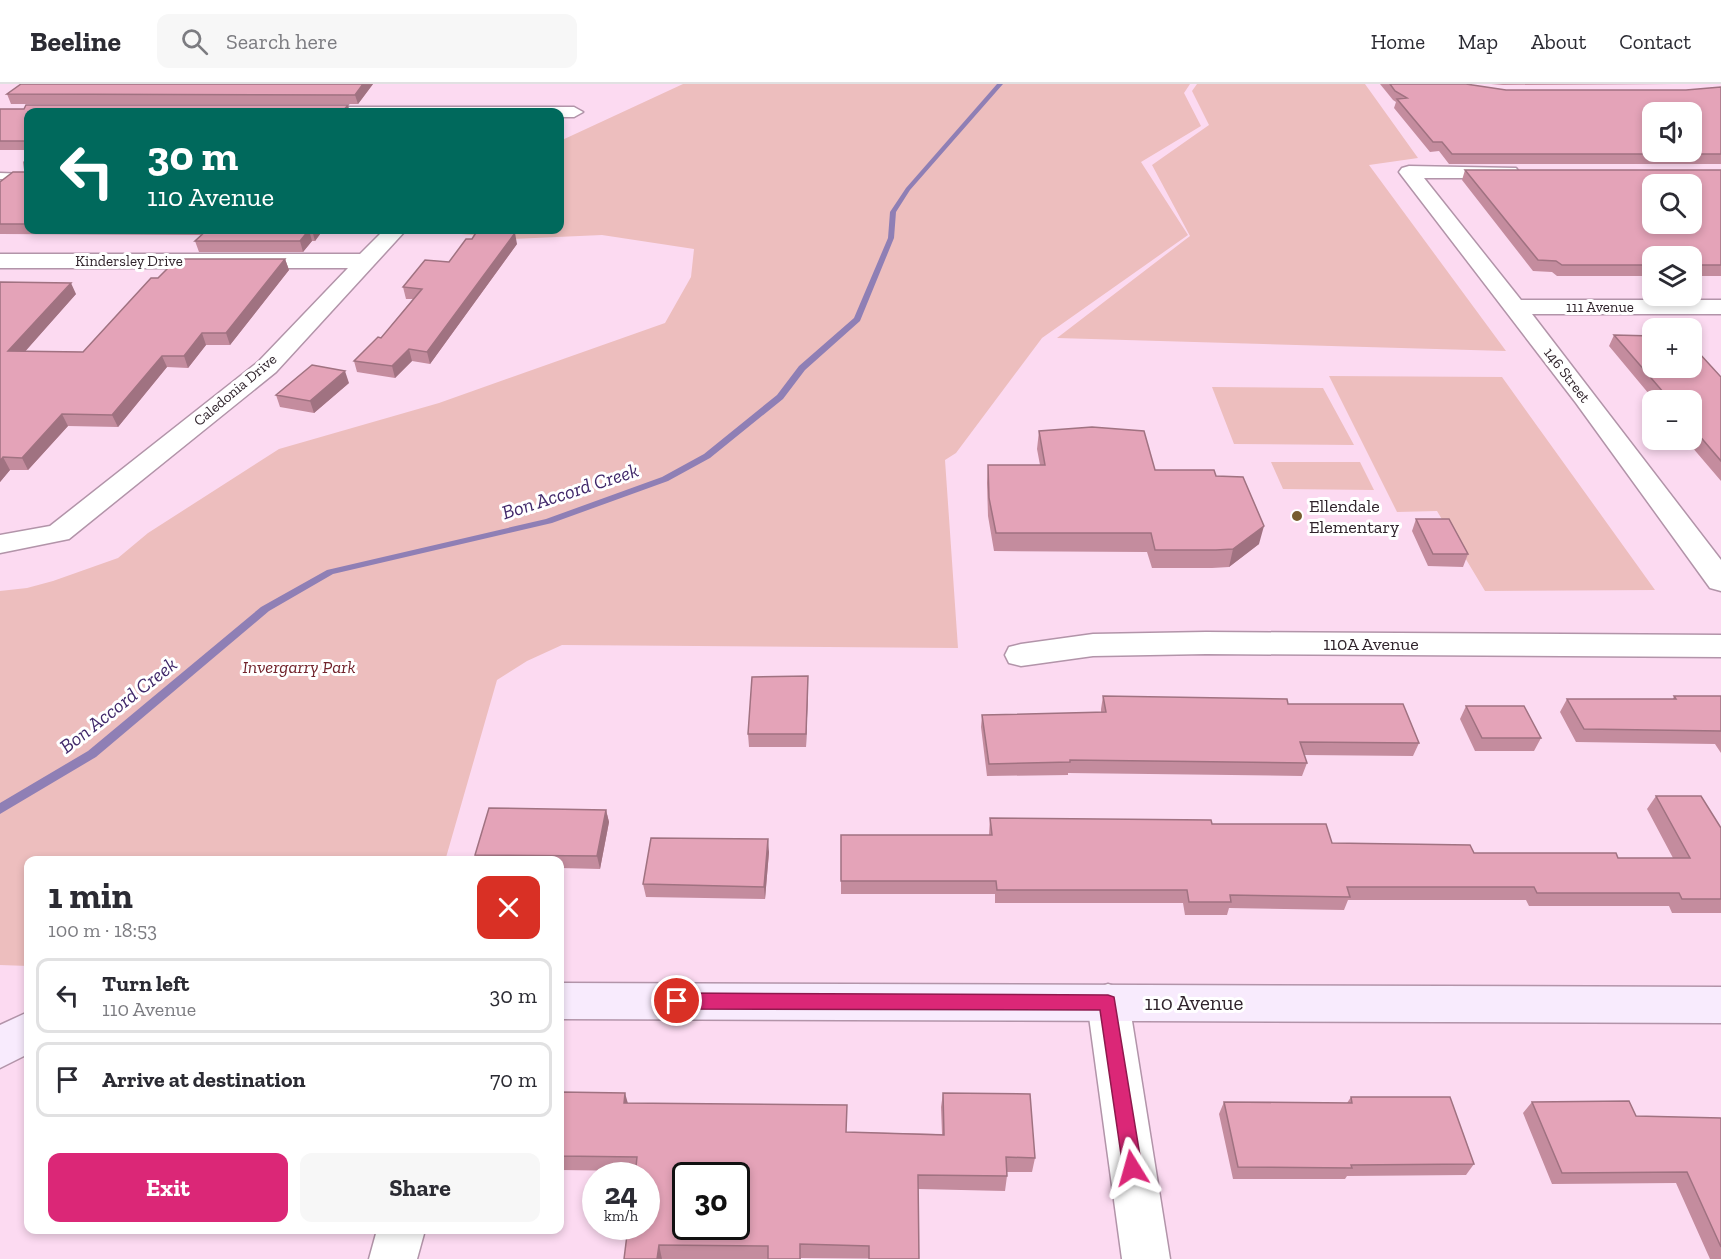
<!DOCTYPE html>
<meta charset="utf-8">
<style>
body{margin:0;font-family:"Zilla Slab",serif;background:#f7f7f7;color:#2b2b33;height:100vh;display:flex;flex-direction:column;font-size:22px;white-space:nowrap}
*{box-sizing:border-box;margin:0}
p{font-size:20px;color:#7c7c81}
.icon{flex:none;width:33px;height:33px;fill:none;stroke:currentColor;stroke-width:2;stroke-linecap:round;stroke-linejoin:round}
.map{position:relative;flex:1;overflow:hidden}
.panel{position:absolute;left:24px;top:772px;width:540px;height:378px;display:flex;flex-direction:column;background:#fff;border-radius:12px;box-shadow:0 3px 9px #0003}
.panel>*{flex:none}
.guide{position:absolute;left:24px;top:24px;width:540px;height:126px;border-radius:12px;box-shadow:0 3px 9px #0003;background:#00695c;color:#fff;overflow:hidden}
.buttons{position:absolute;left:1642px;top:18px;display:grid;gap:12px}
.buttons a{display:grid;place-items:center;width:60px;height:60px;border-radius:12px;background:#fff;box-shadow:0 3px 9px #0003;font-size:30px}
.speed{position:absolute;left:582px;top:1078px;display:flex;gap:12px;font-size:30px;font-weight:700;text-align:center}
.speed>*{display:grid;place-content:center;width:78px;height:78px;border-radius:50%;background:#fff;box-shadow:0 3px 9px #0003;line-height:1}
.speed small{font-size:15px;font-weight:400}
.speed .limit{border:3px solid #111;border-radius:9px;background:#fff;color:#111}
.pin{position:absolute;display:grid;place-items:center;width:51px;height:51px;color:#fff;margin:-26px;border:3px solid #fff;border-radius:50%;box-shadow:0 2px 6px #0007}
.me{position:absolute;width:66px;margin:-33px;rotate:352deg;stroke-linejoin:round;filter:drop-shadow(0 0 4px #0008)}
.turn{display:flex;align-items:center;gap:21px;height:126px;padding:0 24px;font-size:27px}
.turn .icon{width:78px;height:78px;stroke-width:2.5}
.turn b{display:block;font-size:42px;line-height:51px}
.round{display:grid;place-items:center;flex:none;width:63px;height:63px;border-radius:12px;background:#f7f7f7}
.head{display:flex;align-items:center;justify-content:space-between;height:102px;padding:0 24px}
h1{font-size:36px;font-weight:700;line-height:45px}
.button{display:flex;gap:12px;margin-top:auto;padding:12px 24px}
.button a{flex:1;height:69px;border-radius:12px;background:#db2777;color:#fff;font-size:24px;font-weight:700;line-height:69px;text-align:center}
.button a+a{background:#f7f7f7;color:#2b2b33}
ul{padding:0;list-style:none}
li{display:flex;align-items:center;gap:18px;height:75px;margin:0 12px 9px;padding:0 12px;border:3px solid #e1e1e2;border-radius:12px}
li div{flex:1}
li b{display:block;font-size:22px}
li em{font-style:normal}
header{display:flex;align-items:center;gap:36px;box-sizing:border-box;height:84px;padding:0 30px;background:#fff;border-bottom:2px solid #e1e1e2}
header strong{font-size:28px}
nav{display:flex;gap:33px;margin-inline-start:auto;font-size:21px}
.search{width:420px;height:54px;background:#f7f7f7;display:flex;align-items:center;gap:15px;box-sizing:border-box;padding:0 21px;border-radius:12px;color:#7c7c81;font-size:22px}
.map>svg:first-child{display:block}
.green{fill:#edbebe}
.lines{fill:none;stroke-linecap:round;stroke-linejoin:round}
.stream{fill:#8f7fb5;fill-rule:evenodd}
.lane-casing{stroke:#b294a9;stroke-width:3}
.street-casing{stroke:#b294a9;stroke-width:3}
.secondary-casing{stroke:#b294a9;stroke-width:3}
.lane{fill:#fff;fill-rule:evenodd}
.street{fill:#fff;fill-rule:evenodd}
.secondary{fill:#f8ebfd;fill-rule:evenodd}
.wall{fill:#c48c9e}
.shaded-wall{fill:#a07281}
.building{fill:#e4a3b8;stroke:#a07281;stroke-width:1.5;fill-rule:evenodd}
.route{fill:#db2777;stroke:#8e194d;stroke-width:1.5}
.poi-dot{fill:#775b2e;stroke:#fff;stroke-width:2}
.labels{text-anchor:middle;dominant-baseline:central;stroke-width:6;stroke-linejoin:round;paint-order:stroke}
.far-street-label{font-size:15px;fill:#30242c;stroke:#fff}
.poi-label{font-size:18px;fill:#30242c;stroke:#fff;text-anchor:start}
.street-label{font-size:18px;fill:#30242c;stroke:#fff}
.park-label{font-size:18px;font-style:italic;fill:#71222a;stroke:#fff}
.water-label{font-size:20px;font-style:italic;fill:#41286a;stroke:#fff}
.near-street-label{font-size:21px;fill:#30242c;stroke:#fff}
</style>
<header>
<strong>Beeline</strong>
<div class="search"><svg class="icon" aria-label="search" viewBox="0 0 24 24"><circle cx="10" cy="10" r="6"/><path d="M15 15l6 6"/></svg>Search here</div>
<nav><a>Home</a><a>Map</a><a>About</a><a>Contact</a></nav>
</header>
<div class="map">
<svg width="1721" height="1175" viewBox="0 0 1721 1175">
<rect width="100%" height="100%" fill="#fcdaf1"/>
<!-- green -->
<path class="green" d="M 683,0 L 1190,0 L 1184,9 L 1201,42 L 1141,78 L 1188,151 L 1042,254 L 956,369 L 945,376 L 958,564 L 562,561 L 527,577 L 497,596 L 445,777 L 28,777 L 28,882 L 0,881 L 0,507 L 27,504 L 53,497 L 118,474 L 148,449 L 279,365 L 439,319 L 665,239 L 691,193 L 694,165 L 602,151 L 512,155 L 431,147 L 560,146 L 560,57 Z
M 1197,0 L 1365,0 L 1418,74 L 1369,81 L 1506,267 L 1057,254 L 1190,152 L 1152,81 L 1209,41 L 1192,7 Z
M 1329,292 L 1502,293 L 1655,506 L 1485,507 L 1437,427 L 1397,428 Z
M 1212,303 L 1323,304 L 1354,361 L 1234,360 Z
M 1271,378 L 1360,378 L 1374,406 L 1283,405 Z"/>
<g class="lines">
<!-- stream -->
<path class="stream" d="M 997,0 L 1003,0 L 910,106 L 896,128 L 894,154 L 860,237 L 805,286 L 783,315 L 710,374 L 668,397 L 552,439 L 333,490 L 269,527 L 96,673 L 0,730 L 0,719 L 88,667 L 261,523 L 327,486 L 546,435 L 662,393 L 704,370 L 777,311 L 799,282 L 854,234 L 888,154 L 890,128 L 906,104 Z"/>
<defs>
<path id="lane" d="M 0,89 L 28,90 L 28,96 L 0,95 Z"/>
<path id="street" d="M 305,23 L 574,23 L 583,28 L 574,33 L 560,33 L 560,28 L 296,28 Z
M 1409,82 L 1516,84 L 1519,88 L 1516,92 L 1509,94 L 1424,94 L 1521,216 L 1721,216 L 1721,230 L 1532,230 L 1721,476 L 1721,507 L 1710,504 L 1576,319 L 1402,92 L 1399,88 L 1402,84 Z
M 384,146 L 406,146 L 276,288 L 69,455 L 0,469 L 0,451 L 50,442 L 258,278 L 348,184 L 0,184 L 0,170 L 360,170 Z
M 1206,548 L 1721,551 L 1721,573 L 1206,570 L 1093,572 L 1021,582 L 1009,579 L 1005,571 L 1009,563 L 1021,560 L 1093,550 Z
M 1108,900 L 1123,905 L 1129,918 L 1170,1175 L 1122,1175 L 1087,918 L 1093,905 Z
M 377,1146 L 425,1146 L 417,1175 L 369,1175 Z"/>
<path id="secondary" d="M 560,899 L 1721,903 L 1721,939 L 560,935 Z
M 28,928 L 28,970 L 0,984 L 0,941 Z"/>
</defs>
<!-- lane casing -->
<use href="#lane" class="lane-casing"/>
<!-- street casing -->
<use href="#street" class="street-casing"/>
<!-- secondary casing -->
<use href="#secondary" class="secondary-casing"/>
<!-- lane -->
<use href="#lane" class="lane"/>
<!-- street -->
<use href="#street" class="street"/>
<!-- secondary -->
<use href="#secondary" class="secondary"/>
</g>
<!-- wall -->
<path class="wall" d="M 373,0 L 358,20 L 11,20 L 7,10 Z
M 1380,0 L 1466,0 L 1506,6 L 1686,6 L 1721,3 L 1721,80 L 1449,80 L 1439,67 L 1430,68 L 1394,24 L 1396,18 L 1393,16 Z
M 1491,0 L 1673,0 L 1503,1 Z
M 0,25 L 28,28 L 28,66 L 0,66 Z
M 28,75 L 28,146 L 323,146 L 315,157 L 312,157 L 303,168 L 199,168 L 195,157 L 201,151 L 0,150 L 0,98 L 25,88 Z
M 1465,86 L 1721,86 L 1721,192 L 1692,192 L 1692,172 L 1653,172 L 1653,192 L 1557,192 L 1552,188 L 1533,187 L 1462,96 Z
M 517,160 L 430,280 L 412,277 L 395,294 L 357,288 L 354,277 L 381,254 L 413,215 L 406,215 L 403,203 L 449,178 Z
M 285,175 L 289,186 L 230,261 L 206,261 L 188,284 L 167,283 L 118,343 L 68,342 L 28,386 L 10,386 L 0,398 L 0,198 L 76,210 L 25,267 L 83,268 L 158,194 Z
M 1614,251 L 1653,284 L 1721,293 L 1721,397 L 1686,356 L 1692,356 L 1692,316 L 1654,316 L 1609,262 Z
M 349,299 L 314,329 L 280,323 L 276,311 Z
M 1039,347 L 1155,386 L 1216,392 L 1259,460 L 1229,483 L 1212,484 L 1152,484 L 1147,468 L 994,467 L 988,432 L 987,399 L 988,381 L 1040,381 L 1037,365 Z
M 1416,435 L 1468,470 L 1463,483 L 1428,482 L 1412,447 Z
M 808,592 L 808,605 L 806,663 L 749,663 L 748,650 Z
M 1103,612 L 1288,620 L 1419,659 L 1413,672 L 1304,671 L 1307,679 L 1302,692 L 1068,689 L 1068,691 L 987,692 L 981,643 L 982,631 L 1101,629 L 1101,625 Z
M 1674,612 L 1721,612 L 1721,669 L 1715,660 L 1576,658 L 1560,628 L 1567,615 L 1673,615 Z
M 1466,622 L 1541,654 L 1534,667 L 1475,667 L 1460,635 Z
M 1656,712 L 1721,744 L 1721,829 L 1672,829 L 1669,822 L 1529,822 L 1526,816 L 1348,816 L 1344,826 L 1229,824 L 1227,831 L 1185,831 L 1183,819 L 995,819 L 995,810 L 841,810 L 841,797 L 989,751 L 990,734 L 1212,740 L 1332,759 L 1474,769 L 1618,774 L 1673,774 L 1647,725 Z
M 606,726 L 609,738 L 600,785 L 560,784 L 560,777 L 477,777 L 475,771 Z
M 769,768 L 765,815 L 646,813 L 643,800 Z
M 560,1008 L 628,1019 L 847,1048 L 942,1050 L 941,1023 L 943,1009 L 1035,1074 L 1032,1088 L 1007,1088 L 1007,1092 L 1005,1107 L 918,1105 L 919,1175 L 801,1174 L 801,1175 L 624,1175 L 636,1087 L 560,1086 Z
M 1351,1013 L 1474,1080 L 1466,1091 L 1347,1092 L 1345,1095 L 1233,1095 L 1219,1030 L 1224,1018 L 1347,1019 Z
M 1532,1018 L 1636,1032 L 1721,1034 L 1721,1175 L 1710,1175 L 1676,1099 L 1552,1100 L 1523,1029 Z"/>
<!-- shaded-wall -->
<path class="shaded-wall" d="M 363,0 L 373,0 L 358,20 L 355,11 Z
M 348,21 L 350,28 L 342,28 Z
M 309,146 L 312,157 L 303,168 L 300,157 Z
M 312,146 L 323,146 L 315,157 Z
M 515,149 L 517,160 L 430,280 L 427,268 Z
M 285,175 L 289,186 L 230,261 L 226,249 Z
M 71,199 L 76,210 L 15,279 L 8,267 Z
M 202,249 L 206,261 L 188,284 L 184,272 Z
M 409,265 L 412,277 L 395,294 L 392,282 Z
M 162,272 L 167,283 L 118,343 L 112,331 Z
M 345,287 L 349,299 L 314,329 L 310,317 Z
M 62,330 L 68,342 L 28,386 L 22,374 Z
M 3,373 L 10,386 L 0,398 L 0,377 Z
M 1264,442 L 1259,460 L 1229,483 L 1233,465 Z
M 808,592 L 808,605 L 806,663 L 806,650 Z
M 606,726 L 609,738 L 600,785 L 597,772 Z
M 768,755 L 769,768 L 765,815 L 764,803 Z
M 625,1009 L 629,1023 L 624,1019 Z
M 659,1161 L 662,1175 L 657,1175 Z"/>
<!-- building -->
<path class="building" d="M 21,0 L 363,0 L 355,11 L 7,10 Z
M 1390,0 L 1466,0 L 1506,6 L 1686,6 L 1721,3 L 1721,70 L 1452,70 L 1442,58 L 1433,58 L 1397,15 L 1407,14 L 1395,7 ZM 1653,28 L 1692,28 L 1692,68 L 1653,68 Z
M 26,21 L 348,21 L 342,28 L 28,28 L 28,57 L 0,57 L 0,25 L 24,25 Z
M 28,75 L 28,140 L 0,140 L 0,98 L 13,88 L 25,88 L 24,78 Z
M 1465,86 L 1721,86 L 1721,181 L 1692,181 L 1692,172 L 1653,172 L 1653,181 L 1562,181 L 1556,177 L 1538,176 ZM 1653,100 L 1692,100 L 1692,140 L 1653,140 Z
M 207,146 L 313,146 L 309,146 L 300,157 L 195,157 Z
M 477,147 L 515,149 L 427,268 L 409,265 L 392,282 L 354,277 L 378,253 L 381,254 L 422,205 L 403,203 L 425,176 L 449,178 L 466,155 L 472,155 Z
M 177,175 L 285,175 L 226,249 L 202,249 L 184,272 L 162,272 L 112,331 L 62,330 L 22,374 L 3,373 L 0,377 L 0,198 L 71,199 L 8,267 L 83,268 L 151,194 L 158,194 Z
M 1614,251 L 1653,252 L 1653,284 L 1692,284 L 1692,269 L 1699,269 L 1721,293 L 1721,377 L 1692,343 L 1692,316 L 1670,316 Z
M 312,281 L 345,287 L 310,317 L 276,311 Z
M 1092,343 L 1144,347 L 1155,386 L 1214,386 L 1216,392 L 1243,393 L 1264,442 L 1233,465 L 1216,466 L 1155,466 L 1151,449 L 996,449 L 989,414 L 988,381 L 1045,381 L 1039,347 Z
M 1416,435 L 1449,435 L 1468,470 L 1433,470 Z
M 808,592 L 806,650 L 748,650 L 752,593 Z
M 1103,612 L 1287,615 L 1288,620 L 1403,620 L 1419,659 L 1300,658 L 1307,679 L 1070,676 L 1070,678 L 989,680 L 982,631 L 1106,628 Z
M 1674,612 L 1721,612 L 1721,647 L 1584,645 L 1567,615 L 1676,615 Z
M 1466,622 L 1524,622 L 1541,654 L 1482,654 Z
M 1656,712 L 1701,712 L 1721,744 L 1721,815 L 1682,815 L 1679,809 L 1537,809 L 1534,803 L 1347,803 L 1350,813 L 1230,811 L 1231,818 L 1189,818 L 1187,806 L 997,806 L 996,797 L 841,797 L 841,751 L 992,751 L 990,734 L 1211,736 L 1212,740 L 1326,740 L 1332,759 L 1470,761 L 1474,769 L 1616,769 L 1618,774 L 1690,774 Z
M 489,724 L 606,726 L 597,772 L 475,771 Z
M 651,754 L 768,755 L 764,803 L 643,800 Z
M 560,1008 L 625,1009 L 624,1019 L 847,1021 L 846,1048 L 944,1051 L 943,1009 L 1030,1010 L 1035,1074 L 1006,1073 L 1007,1092 L 918,1091 L 919,1175 L 869,1175 L 869,1162 L 800,1160 L 800,1175 L 768,1175 L 768,1162 L 659,1161 L 657,1175 L 624,1175 L 628,1143 L 646,1143 L 646,1092 L 635,1092 L 637,1073 L 560,1072 ZM 686,1092 L 736,1092 L 736,1143 L 686,1143 Z
M 1351,1013 L 1450,1013 L 1474,1080 L 1351,1081 L 1352,1084 L 1238,1083 L 1224,1018 L 1352,1019 Z
M 1629,1017 L 1636,1032 L 1721,1034 L 1721,1163 L 1687,1088 L 1562,1089 L 1532,1018 Z"/>
<!-- route -->
<path class="route" d="M 677,909 L 1108,911 L 1114,913 L 1142,1084 L 1139,1091 L 1132,1094 L 1126,1091 L 1123,1084 L 1100,926 L 677,925 L 671,922 L 668,917 L 671,912 Z"/>
<!-- markers -->
<circle class="poi-dot" cx="1297" cy="432" r="6"/>
<g class="labels">
<!-- far-street labels -->
<g class="far-street-label">
<text x="129" y="177">Kindersley Drive</text>
<text x="1600" y="223">111 Avenue</text>
<text transform="translate(1567 291) rotate(52)">146 Street</text>
<text transform="translate(235 306) rotate(-40)">Caledonia Drive</text>
</g>
<!-- poi labels -->
<g class="poi-label">
<text x="1309" y="422">Ellendale<tspan x="1309" dy="21">Elementary</tspan></text>
</g>
<!-- street labels -->
<g class="street-label">
<text x="1371" y="560">110A Avenue</text>
</g>
<!-- park labels -->
<g class="park-label">
<text x="299" y="583">Invergarry Park</text>
</g>
<!-- water labels -->
<g class="water-label">
<text transform="translate(570 407) rotate(-18)">Bon Accord Creek</text>
<text transform="translate(118 621) rotate(-38)">Bon Accord Creek</text>
</g>
<!-- near-street labels -->
<g class="near-street-label">
<text x="1194" y="918">110 Avenue</text>
</g>
</g>
</svg>
<div class="buttons">
<a><svg class="icon" aria-label="sound" viewBox="0 0 24 24"><path d="M4 9h4l5-4v14l-5-4H4zM17 9q2 3 0 6"/></svg></a>
<a><svg class="icon" aria-label="search" viewBox="0 0 24 24"><circle cx="10" cy="10" r="6"/><path d="M15 15l6 6"/></svg></a>
<a><svg class="icon" aria-label="layers" viewBox="0 0 24 24"><path d="M12 4l9 5-9 5-9-5zM3 14l9 5 9-5"/></svg></a>
<a>+</a>
<a>−</a>
</div>
<div class="speed"><div>24<small>km/h</small></div><div class="limit">30</div></div>
<div class="pin" style="left:677px;top:917px;background:#d93025"><svg class="icon" aria-label="arrive" viewBox="0 0 24 24"><path d="M6 21V4h12l-3 4 3 4H6"/></svg></div>
<svg class="me" style="left:1132px;top:1084px" viewBox="-20 -20 40 40"><path d="M0-17L14 15 0 8-14 15z" fill="#db2777" stroke="#fff" stroke-width="4"/></svg>
<div class="guide">
<div class="turn"><svg class="icon" aria-label="left" viewBox="0 0 24 24"><path d="M17 20v-9H6M10 6l-5 5 5 5"/></svg><div><b>30 m</b>110 Avenue</div></div>
</div>
<section class="panel">
<div class="head"><div><h1>1 min</h1><p>100 m · 18:53</p></div><a class="round" style="background:#d93025;color:#fff"><svg class="icon" aria-label="close" viewBox="0 0 24 24"><path d="M6 6l12 12M18 6L6 18"/></svg></a></div>
<ul>
<li><svg class="icon" aria-label="left" viewBox="0 0 24 24"><path d="M17 20v-9H6M10 6l-5 5 5 5"/></svg><div><b>Turn left</b><p>110 Avenue</p></div><em>30 m</em></li>
<li><svg class="icon" aria-label="arrive" viewBox="0 0 24 24"><path d="M6 21V4h12l-3 4 3 4H6"/></svg><div><b>Arrive at destination</b></div><em>70 m</em></li>
</ul>
<div class="button"><a>Exit</a><a>Share</a></div>
</section>
</div>
